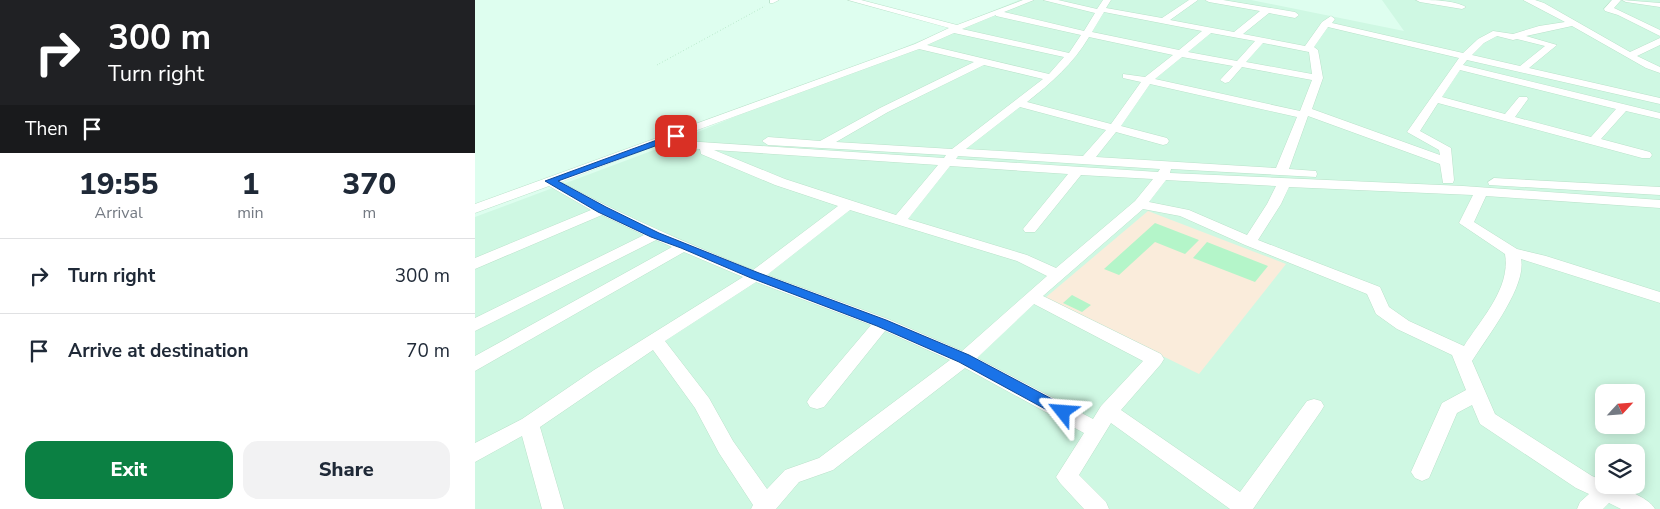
<!DOCTYPE html>
<style>
body{margin:0;font-family:"Nunito Sans",sans-serif;background:#f2f2f3;color:#1f2937;height:100vh;display:flex;flex-direction:column;font-size:19px;white-space:nowrap}
*{box-sizing:border-box;margin:0}
p{font-size:16px;color:#747a83}
.icon{flex:none;width:28px;height:28px;fill:none;stroke:currentColor;stroke-width:2;stroke-linecap:round;stroke-linejoin:round}
.map{position:relative;flex:1;overflow:hidden}
.details{display:flex;flex-direction:column;background:#fff;width:475px}
.details>*{flex:none}
.top-card{background:#202124;color:#fff;overflow:hidden}
.needle{width:32px;rotate:64deg}
.fabs{position:absolute;left:1120px;top:384px;display:grid;gap:10px}
.fabs a{display:grid;place-items:center;width:50px;height:50px;border-radius:10px;background:#fff;box-shadow:0 2px 12px #0003;font-size:25px}
.pin{position:absolute;display:grid;place-items:center;width:42px;height:42px;color:#fff;margin:-21px;border-radius:10px;box-shadow:0 2px 8px #0006}
.me{position:absolute;width:55px;margin:-28px;rotate:298deg;stroke-linejoin:round;filter:drop-shadow(0 0 4px #0008)}
.turn{display:flex;align-items:center;gap:18px;height:105px;padding:0 25px;font-size:22px}
.turn .icon{width:65px;height:65px;stroke-width:2.5}
.turn b{display:block;font-size:35px;line-height:42px}
.then{display:flex;align-items:center;height:48px;padding:0 25px;background:#0003;gap:10px;font-size:19px}
.eta{display:flex;justify-content:space-evenly;align-items:center;height:85px;text-align:center}
.eta b{font-size:30px;font-weight:800;line-height:35px}
.button{display:flex;gap:10px;margin-top:auto;padding:10px 25px}
.button a{flex:1;height:58px;border-radius:15px;background:#0b8043;color:#fff;font-size:20px;font-weight:800;line-height:58px;text-align:center}
.button a+a{background:#f2f2f3;color:#1f2937}
ul{padding:0;list-style:none}
li{display:flex;align-items:center;gap:15px;height:75px;padding:0 25px;border-top:1px solid #e0e1e3}
li div{flex:1}
li b{display:block;font-size:19px}
li em{font-style:normal}
main{display:flex;flex:1;min-height:0}
.map>svg:first-child{display:block}
.residential{fill:#cff8e3;fill-rule:evenodd}
.education{fill:#faecdb}
.building{fill:#b4f5c9}
.lines{fill:none;stroke-linecap:round;stroke-linejoin:round}
.minor-casing{stroke:#bae2ca;stroke-width:1}
.path{stroke:#98d9ac;stroke-width:1;stroke-dasharray:0.5 2.5;stroke-linecap:butt}
.minor{fill:#fff;fill-rule:evenodd}
.route{fill:#1a73e8;stroke:#114b97}
</style>
<main>
<section class="details">
<div class="top-card">
<div class="turn"><svg class="icon" aria-label="right" viewBox="0 0 24 24"><path d="M7 20v-9h11M14 6l5 5-5 5"/></svg><div><b>300 m</b>Turn right</div></div>
<div class="then">Then<svg class="icon" aria-label="arrive" viewBox="0 0 24 24"><path d="M6 21V4h12l-3 4 3 4H6"/></svg></div>
</div>
<div class="eta">
<div><b>19:55</b><p>Arrival</p></div>
<div><b>1</b><p>min</p></div>
<div><b>370</b><p>m</p></div>
</div>
<ul>
<li><svg class="icon" aria-label="right" viewBox="0 0 24 24"><path d="M7 20v-9h11M14 6l5 5-5 5"/></svg><div><b>Turn right</b></div><em>300 m</em></li>
<li><svg class="icon" aria-label="arrive" viewBox="0 0 24 24"><path d="M6 21V4h12l-3 4 3 4H6"/></svg><div><b>Arrive at destination</b></div><em>70 m</em></li>
</ul>
<div class="button"><a>Exit</a><a>Share</a></div>
</section>
<div class="map">
<svg width="1185" height="509" viewBox="0 0 1185 509">
<rect width="100%" height="100%" fill="#defeef"/>
<!-- residential -->
<path class="residential" d="M 544,0 L 776,0 L 929,31 L 907,0 L 1185,0 L 1185,509 L 0,509 L 0,217 L 179,150 ZM 1129,392 L 1161,392 L 1161,425 L 1129,425 ZM 1129,452 L 1161,452 L 1161,485 L 1129,485 Z"/>
<!-- education -->
<path class="education" d="M 673,211 L 811,264 L 724,374 L 570,298 Z"/>
<!-- building -->
<path class="building" d="M 680,223 L 724,240 L 710,254 L 680,242 L 644,275 L 629,269 Z
M 732,242 L 793,266 L 780,282 L 718,258 Z
M 597,295 L 616,305 L 607,312 L 588,303 Z"/>
<g class="lines">
<defs>
<path id="minor" d="M 295,0 L 304,0 L 298,3 L 295,3 Z
M 373,0 L 386,0 L 482,25 L 548,0 L 559,0 L 529,12 L 609,31 L 620,13 L 568,0 L 583,0 L 622,9 L 628,0 L 636,0 L 631,8 L 687,18 L 714,0 L 723,0 L 695,20 L 759,32 L 785,11 L 734,2 L 730,0 L 748,0 L 820,12 L 824,15 L 820,18 L 794,13 L 768,34 L 830,46 L 847,22 L 856,16 L 860,19 L 857,23 L 988,53 L 1003,39 L 1018,31 L 1038,34 L 1064,26 L 1090,22 L 1048,0 L 1060,0 L 1069,3 L 1155,52 L 1185,38 L 1185,45 L 1162,56 L 1185,67 L 1185,73 L 1171,68 L 1097,26 L 1051,36 L 1082,45 L 1054,68 L 1185,98 L 1185,104 L 992,60 L 988,65 L 1185,113 L 1185,119 L 1151,111 L 1126,139 L 1175,152 L 1177,155 L 1175,158 L 1167,158 L 963,103 L 945,131 L 976,148 L 979,180 L 978,183 L 968,183 L 965,164 L 833,116 L 814,169 L 841,171 L 842,174 L 841,177 L 696,169 L 695,173 L 988,186 L 1185,200 L 1185,208 L 1011,196 L 999,222 L 1042,249 L 1071,256 L 1185,292 L 1185,303 L 1046,259 C 1052,286 1012,337 997,361 L 1020,414 L 1117,476 L 1129,481 L 1129,485 C 1142,485 1174,497 1180,509 L 1146,509 L 1134,503 L 1128,509 L 1102,509 L 1105,502 L 1114,494 L 1101,488 L 1005,424 L 997,405 L 982,413 L 954,478 L 947,481 L 940,478 L 936,472 L 967,403 L 991,390 L 977,355 L 922,329 L 901,314 L 892,294 L 770,245 L 705,216 L 668,209 L 568,296 L 686,354 L 689,359 L 686,364 L 646,410 L 765,492 L 832,401 L 839,399 L 846,401 L 849,406 L 846,411 L 778,509 L 755,509 L 636,423 L 604,475 L 631,502 L 634,509 L 609,509 L 585,483 L 581,477 L 609,433 L 490,368 L 358,470 L 324,482 L 301,509 L 276,509 L 278,505 L 244,453 L 220,408 L 178,350 L 65,427 L 89,509 L 67,509 L 47,436 L 0,462 L 0,443 L 47,419 L 119,370 L 268,277 L 209,252 L 0,371 L 0,356 L 197,247 L 181,240 L 0,331 L 0,318 L 169,235 L 127,215 L 0,269 L 0,258 L 116,210 L 74,186 L 0,213 L 0,204 L 440,44 L 474,28 ZM 629,12 L 727,31 L 704,50 L 617,32 ZM 521,15 L 521,16 L 606,35 L 594,53 L 487,29 ZM 853,27 L 984,58 L 932,132 L 964,150 L 965,155 L 837,109 L 848,78 L 843,50 L 839,47 ZM 479,33 L 589,57 L 574,74 L 452,45 ZM 736,33 L 780,41 L 762,61 L 713,52 ZM 1022,36 L 1038,40 L 1042,39 L 1070,46 L 1045,66 L 997,55 L 1009,43 ZM 614,37 L 698,55 L 670,77 L 648,74 L 648,78 L 666,82 L 636,124 L 552,102 C 576,83 598,64 614,37 ZM 788,43 L 834,52 L 837,74 L 771,62 ZM 444,49 L 499,62 L 405,108 L 345,141 L 293,137 L 287,141 L 293,145 L 471,155 L 469,158 L 195,140 ZM 707,57 L 758,66 L 745,80 L 750,83 L 754,82 L 767,67 L 837,80 L 825,111 L 680,79 ZM 509,65 L 568,79 L 477,149 L 361,142 L 413,112 ZM 985,70 L 1141,109 L 1116,137 L 1040,117 L 1053,99 L 1052,97 L 1044,97 L 1030,114 L 967,97 ZM 675,84 L 822,117 L 801,168 L 621,157 L 641,132 L 688,145 L 692,144 L 694,141 L 692,138 L 646,126 ZM 545,107 L 631,130 L 608,156 L 491,149 ZM 180,146 L 225,149 L 226,154 L 300,185 L 363,206 L 278,270 C 212,243 148,216 86,182 ZM 239,150 L 463,165 L 421,215 L 310,179 ZM 483,156 L 685,169 L 683,172 L 481,159 ZM 475,166 L 593,174 L 548,229 L 550,232 L 560,232 L 606,175 L 678,179 L 660,201 L 581,268 L 552,255 L 433,219 ZM 691,180 L 801,186 L 792,204 L 772,235 L 714,210 L 674,202 ZM 814,187 L 998,195 L 984,223 L 1030,254 C 1036,288 1006,319 989,346 L 934,321 L 914,307 L 905,287 L 783,240 L 806,204 ZM 375,210 L 542,261 L 572,276 L 487,351 L 413,319 L 292,275 ZM 281,282 L 396,325 L 335,397 L 332,402 L 335,407 L 342,409 L 349,407 L 410,331 L 475,360 L 344,458 L 310,470 L 292,489 L 258,441 L 234,398 L 190,341 ZM 559,304 L 668,361 L 626,406 L 618,419 L 502,358 Z
M 941,0 C 956,0 979,0 991,7 L 987,9 L 945,2 Z
M 1137,0 L 1146,0 L 1139,8 L 1185,30 L 1185,36 L 1143,15 L 1130,11 L 1129,9 Z
M 1147,0 L 1185,3 L 1185,7 L 1151,2 Z
M 1019,178 L 1185,187 L 1185,195 L 1014,185 L 1013,182 Z"/>
</defs>
<!-- minor casing -->
<use href="#minor" class="minor-casing"/>
<!-- path -->
<path class="path" d="M 182,65 L 290,6"/>
<!-- minor -->
<use href="#minor" class="minor"/>
</g>
<!-- route -->
<path class="route" d="M 201,133 L 205,134 L 205,137 L 83,181 L 131,207 L 184,233 L 284,273 L 411,320 L 494,355 L 594,408 L 596,412 L 594,416 L 588,418 L 583,416 L 484,362 L 402,326 L 276,278 L 206,248 L 176,237 L 123,212 L 70,181 Z"/>
</svg>
<div class="fabs">
<a><svg class="needle" viewBox="-14 -14 28 28"><path d="M0-13l5 13h-10z" fill="#e53935"/><path d="M0 13l5-13h-10z" fill="#747a83"/></svg></a>
<a><svg class="icon" aria-label="layers" viewBox="0 0 24 24"><path d="M12 4l9 5-9 5-9-5zM3 14l9 5 9-5"/></svg></a>
</div>
<div class="pin" style="left:201px;top:136px;background:#d93025"><svg class="icon" aria-label="arrive" viewBox="0 0 24 24"><path d="M6 21V4h12l-3 4 3 4H6"/></svg></div>
<svg class="me" style="left:588px;top:412px" viewBox="-20 -20 40 40"><path d="M0-17L14 15 0 8-14 15z" fill="#1a73e8" stroke="#fff" stroke-width="4"/></svg>
</div>
</main>
